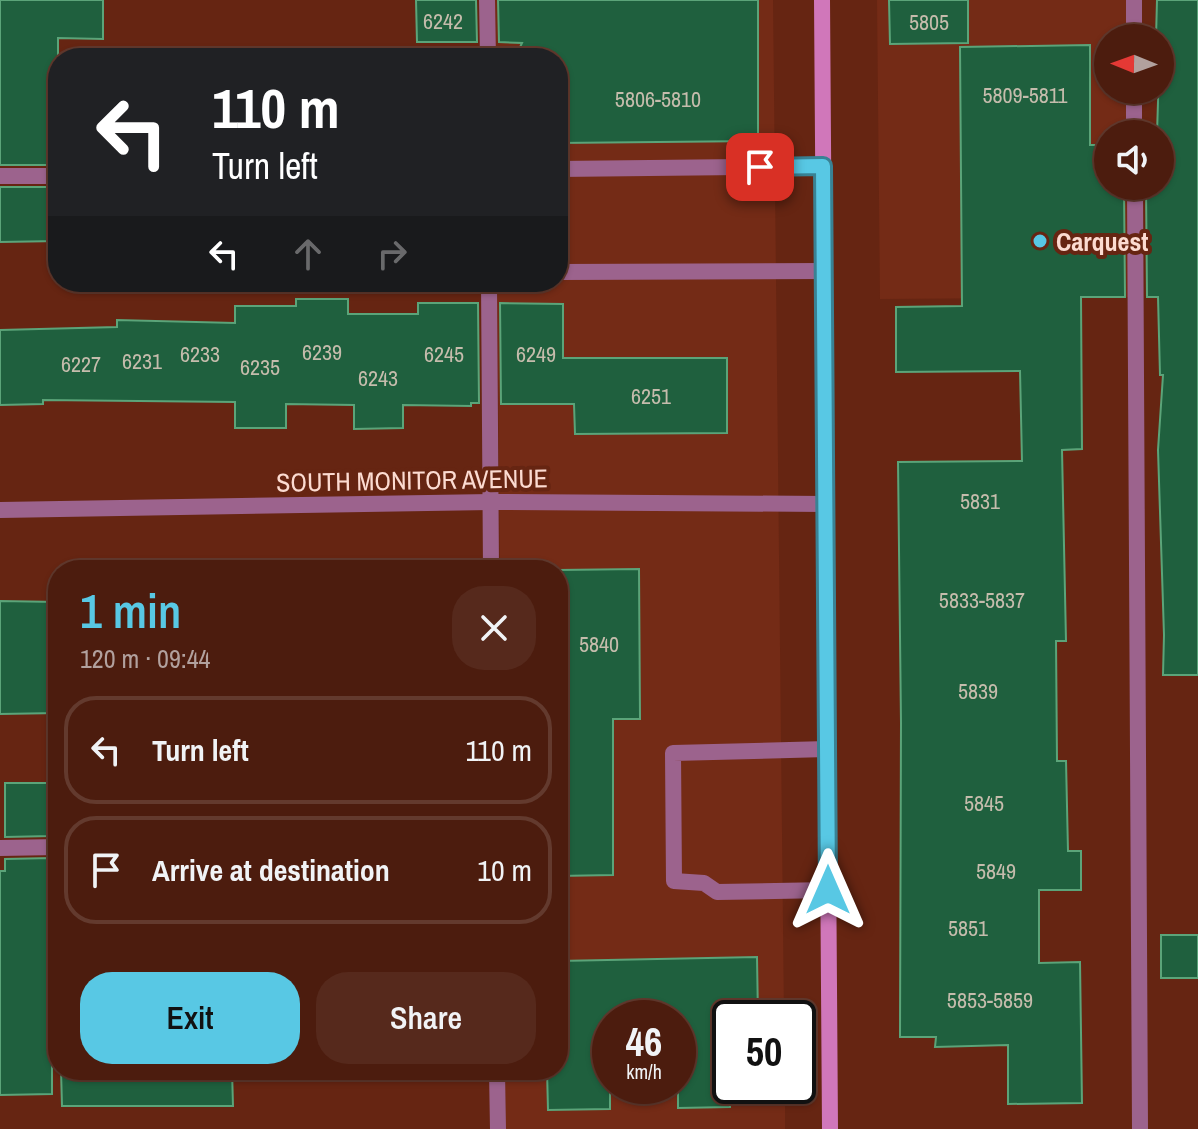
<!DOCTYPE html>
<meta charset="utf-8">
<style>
body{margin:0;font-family:"Archivo Narrow",sans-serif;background:#56291c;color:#f1f3f6;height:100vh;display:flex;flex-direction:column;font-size:30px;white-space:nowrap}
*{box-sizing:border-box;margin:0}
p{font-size:26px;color:#b2a19e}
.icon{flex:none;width:44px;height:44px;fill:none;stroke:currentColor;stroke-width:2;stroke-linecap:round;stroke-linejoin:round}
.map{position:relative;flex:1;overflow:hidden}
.side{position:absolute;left:48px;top:560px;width:520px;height:520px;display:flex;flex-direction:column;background:#4c1c0e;border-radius:32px;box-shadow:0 2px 6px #0004,0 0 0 2px #633a2e}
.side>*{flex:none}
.guide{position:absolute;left:48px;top:48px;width:520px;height:244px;border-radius:32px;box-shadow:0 2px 6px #0004,0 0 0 2px #633a2e;background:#202124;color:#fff;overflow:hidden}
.needle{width:52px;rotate:271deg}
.fabs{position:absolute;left:1094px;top:24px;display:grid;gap:16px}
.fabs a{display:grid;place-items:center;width:80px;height:80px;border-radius:50%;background:#4c1c0e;box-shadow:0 2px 6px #0004,0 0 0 2px #633a2e;font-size:40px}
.speed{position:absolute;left:592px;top:1000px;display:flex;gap:16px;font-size:40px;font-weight:700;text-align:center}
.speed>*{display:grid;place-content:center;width:104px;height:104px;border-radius:50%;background:#4c1c0e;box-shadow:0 2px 6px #0004,0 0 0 2px #633a2e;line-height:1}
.speed small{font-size:20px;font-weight:400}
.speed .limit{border:4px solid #111;border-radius:12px;background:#fff;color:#111}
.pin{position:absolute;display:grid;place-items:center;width:68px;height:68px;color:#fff;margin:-34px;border-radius:16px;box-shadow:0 4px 12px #0006}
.me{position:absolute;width:88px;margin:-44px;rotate:0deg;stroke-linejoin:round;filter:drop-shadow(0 0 6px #0008)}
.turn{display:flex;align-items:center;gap:28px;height:168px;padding:0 32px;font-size:36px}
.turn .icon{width:104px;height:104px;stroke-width:2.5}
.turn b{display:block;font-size:56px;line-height:68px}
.lanes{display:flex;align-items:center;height:76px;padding:0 32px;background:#0003;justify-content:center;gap:40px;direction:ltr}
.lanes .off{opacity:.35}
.round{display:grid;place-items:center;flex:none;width:84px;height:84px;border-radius:32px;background:#56291c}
.summary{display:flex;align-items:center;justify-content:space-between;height:136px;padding:0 32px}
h1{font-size:48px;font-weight:600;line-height:60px;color:#58c8e4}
.primary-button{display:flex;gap:16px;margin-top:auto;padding:16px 32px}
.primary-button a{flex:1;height:92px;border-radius:32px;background:#58c8e4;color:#111;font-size:32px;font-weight:600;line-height:92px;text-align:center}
.primary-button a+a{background:#56291c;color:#f1f3f6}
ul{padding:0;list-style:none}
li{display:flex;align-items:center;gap:24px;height:108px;margin:0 16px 12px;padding:0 16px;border:4px solid #633a2e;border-radius:32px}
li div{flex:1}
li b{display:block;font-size:30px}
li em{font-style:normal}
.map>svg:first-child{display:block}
.built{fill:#742b16;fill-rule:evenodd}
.building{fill:#1f603e;stroke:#5ba479;stroke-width:2}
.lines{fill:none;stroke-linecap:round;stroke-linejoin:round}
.lane{stroke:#9c638d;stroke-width:16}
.street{stroke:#9c638d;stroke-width:16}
.secondary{stroke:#d077ba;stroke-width:16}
.route-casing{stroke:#398294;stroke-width:20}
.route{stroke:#58c8e4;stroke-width:14}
.poi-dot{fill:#58c8e4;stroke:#662512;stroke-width:3}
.labels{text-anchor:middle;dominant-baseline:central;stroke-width:8;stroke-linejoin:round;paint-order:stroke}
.number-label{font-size:22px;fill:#c5bcac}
.poi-label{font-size:26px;font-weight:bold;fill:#fcdbd1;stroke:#662512;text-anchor:start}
.street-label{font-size:26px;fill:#fcdbd1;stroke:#662512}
</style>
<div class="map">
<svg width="1198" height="1129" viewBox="0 0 1198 1129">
<rect width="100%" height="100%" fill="#662512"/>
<!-- built -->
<path class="built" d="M 494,0 L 773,0 L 784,1018 L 730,1018 L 730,1086 L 785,1086 L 785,1129 L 506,1129 L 505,1070 L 558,1070 L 558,570 L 500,570 L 497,282 L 558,282 L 558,58 L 494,58 ZM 610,1018 L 678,1018 L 678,1086 L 610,1086 Z
M 877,0 L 1127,0 L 1127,38 L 1108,38 L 1108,90 L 1128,90 L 1128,134 L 1108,134 L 1108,186 L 1129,186 L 1129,297 L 880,299 Z"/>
<!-- building -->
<path class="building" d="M 0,0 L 103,0 L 103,39 L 58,38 L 58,165 L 0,165 Z
M 416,0 L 476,0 L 477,42 L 417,42 Z
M 498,0 L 758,0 L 758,141 L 558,143 L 558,58 L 515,58 L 522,43 L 499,42 Z
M 889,0 L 968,0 L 968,43 L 890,44 Z
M 1157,0 L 1198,0 L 1198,675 L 1163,675 L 1164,635 L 1158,450 L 1163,375 L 1160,375 L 1158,297 L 1147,297 L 1146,186 L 1160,186 L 1160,134 L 1157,134 L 1160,38 L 1156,38 Z
M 1090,45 L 1090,145 L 1108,145 L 1108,186 L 1124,186 L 1125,297 L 1081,297 L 1082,449 L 1062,450 L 1066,641 L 1056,641 L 1057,761 L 1066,761 L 1068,851 L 1081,851 L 1081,890 L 1039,890 L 1039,963 L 1080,962 L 1082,1103 L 1008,1104 L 1008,1045 L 935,1047 L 936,1037 L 900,1037 L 901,723 L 898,462 L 1022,461 L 1020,371 L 896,372 L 896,307 L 962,306 L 960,47 Z
M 0,187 L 58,187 L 58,241 L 0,242 Z
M 296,299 L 348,299 L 348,314 L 418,314 L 418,303 L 478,303 L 479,403 L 471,403 L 471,406 L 403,405 L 403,428 L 354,429 L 354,405 L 286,404 L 286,428 L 235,428 L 235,402 L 43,400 L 43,404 L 0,405 L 0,330 L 117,327 L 117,320 L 235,323 L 235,306 L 296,306 Z
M 500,303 L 563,304 L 563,358 L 727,358 L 727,433 L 575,434 L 574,404 L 501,404 Z
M 639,569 L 640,719 L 613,719 L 613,875 L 558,876 L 558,570 Z
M 0,601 L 58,602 L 58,713 L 0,714 Z
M 5,783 L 51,783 L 51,836 L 5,837 Z
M 51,858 L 51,869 L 58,869 L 58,918 L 52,918 L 52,1094 L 0,1095 L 0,871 L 5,871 L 5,859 Z
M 1161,935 L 1198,935 L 1198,978 L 1161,978 Z
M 757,957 L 758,1018 L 730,1018 L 730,1107 L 678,1108 L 678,1018 L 610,1018 L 610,1109 L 548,1110 L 547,1070 L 558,1070 L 558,961 Z
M 61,1070 L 232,1070 L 233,1106 L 62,1106 Z"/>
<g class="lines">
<!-- lane -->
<path class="lane" d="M 487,0 L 488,58
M 1134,0 L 1134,38
M 1134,90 L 1134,134
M 558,169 L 823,166
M 0,176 L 58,176
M 1135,186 L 1140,1129
M 558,272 L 824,271
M 489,282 L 491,570
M 827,749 L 673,753 L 674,881 L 704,883 L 717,892 L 828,890
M 0,848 L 58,847
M 497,1070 L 498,1129"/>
<!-- street -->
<path class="street" d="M 0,510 L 491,502 L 825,504"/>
<!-- secondary -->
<path class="secondary" d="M 822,0 L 830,1129"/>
</g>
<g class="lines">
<defs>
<path id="route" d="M 760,167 L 823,166 L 828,890"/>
</defs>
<!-- route casing -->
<use href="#route" class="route-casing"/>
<!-- route -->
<use href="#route" class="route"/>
</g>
<!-- markers -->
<circle class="poi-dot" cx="1040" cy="241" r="8"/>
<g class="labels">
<!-- number labels -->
<g class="number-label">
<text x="443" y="21">6242</text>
<text x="929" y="22">5805</text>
<text x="1025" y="95">5809-5811</text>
<text x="658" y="99">5806-5810</text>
<text x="322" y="352">6239</text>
<text x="200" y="354">6233</text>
<text x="444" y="354">6245</text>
<text x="536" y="354">6249</text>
<text x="142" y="361">6231</text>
<text x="81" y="364">6227</text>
<text x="260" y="367">6235</text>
<text x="378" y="378">6243</text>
<text x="651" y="396">6251</text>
<text x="980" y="501">5831</text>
<text x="982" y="600">5833-5837</text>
<text x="599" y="644">5840</text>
<text x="978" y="691">5839</text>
<text x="984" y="803">5845</text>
<text x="996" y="871">5849</text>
<text x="968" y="928">5851</text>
<text x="990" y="1000">5853-5859</text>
</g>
<!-- poi labels -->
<g class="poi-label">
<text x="1056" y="241">Carquest</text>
</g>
<!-- street labels -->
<g class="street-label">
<text transform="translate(412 480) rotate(-1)">SOUTH MONITOR AVENUE</text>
</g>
</g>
</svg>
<div class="fabs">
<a><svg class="needle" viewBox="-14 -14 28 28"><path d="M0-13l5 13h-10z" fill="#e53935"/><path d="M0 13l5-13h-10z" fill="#b2a19e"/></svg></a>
<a><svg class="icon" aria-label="sound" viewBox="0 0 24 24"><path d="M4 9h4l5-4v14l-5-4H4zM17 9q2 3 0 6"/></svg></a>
</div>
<div class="speed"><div>46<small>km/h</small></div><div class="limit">50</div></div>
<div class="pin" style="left:760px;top:167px;background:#d93025"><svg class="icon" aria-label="arrive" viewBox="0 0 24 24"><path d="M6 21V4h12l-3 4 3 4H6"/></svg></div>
<svg class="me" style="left:828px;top:890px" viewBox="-20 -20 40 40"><path d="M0-17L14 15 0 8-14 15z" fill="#58c8e4" stroke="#fff" stroke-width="4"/></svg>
<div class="guide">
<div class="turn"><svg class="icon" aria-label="left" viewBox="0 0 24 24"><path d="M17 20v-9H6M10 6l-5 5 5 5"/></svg><div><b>110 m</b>Turn left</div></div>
<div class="lanes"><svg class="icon" aria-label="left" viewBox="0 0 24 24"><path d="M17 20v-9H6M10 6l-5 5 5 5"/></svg><svg class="icon off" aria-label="ahead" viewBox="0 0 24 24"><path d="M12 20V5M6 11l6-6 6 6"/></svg><svg class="icon off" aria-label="right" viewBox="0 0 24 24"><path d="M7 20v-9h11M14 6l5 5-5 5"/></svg></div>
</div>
<section class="side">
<div class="summary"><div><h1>1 min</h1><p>120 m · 09:44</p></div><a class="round"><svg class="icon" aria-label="close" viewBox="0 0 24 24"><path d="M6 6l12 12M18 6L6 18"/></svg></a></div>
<ul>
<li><svg class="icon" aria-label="left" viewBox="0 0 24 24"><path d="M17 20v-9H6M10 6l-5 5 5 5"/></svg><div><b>Turn left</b></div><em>110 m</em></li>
<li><svg class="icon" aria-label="arrive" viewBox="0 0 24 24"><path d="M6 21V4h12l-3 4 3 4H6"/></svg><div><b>Arrive at destination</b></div><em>10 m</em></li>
</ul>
<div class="primary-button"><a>Exit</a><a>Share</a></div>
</section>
</div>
